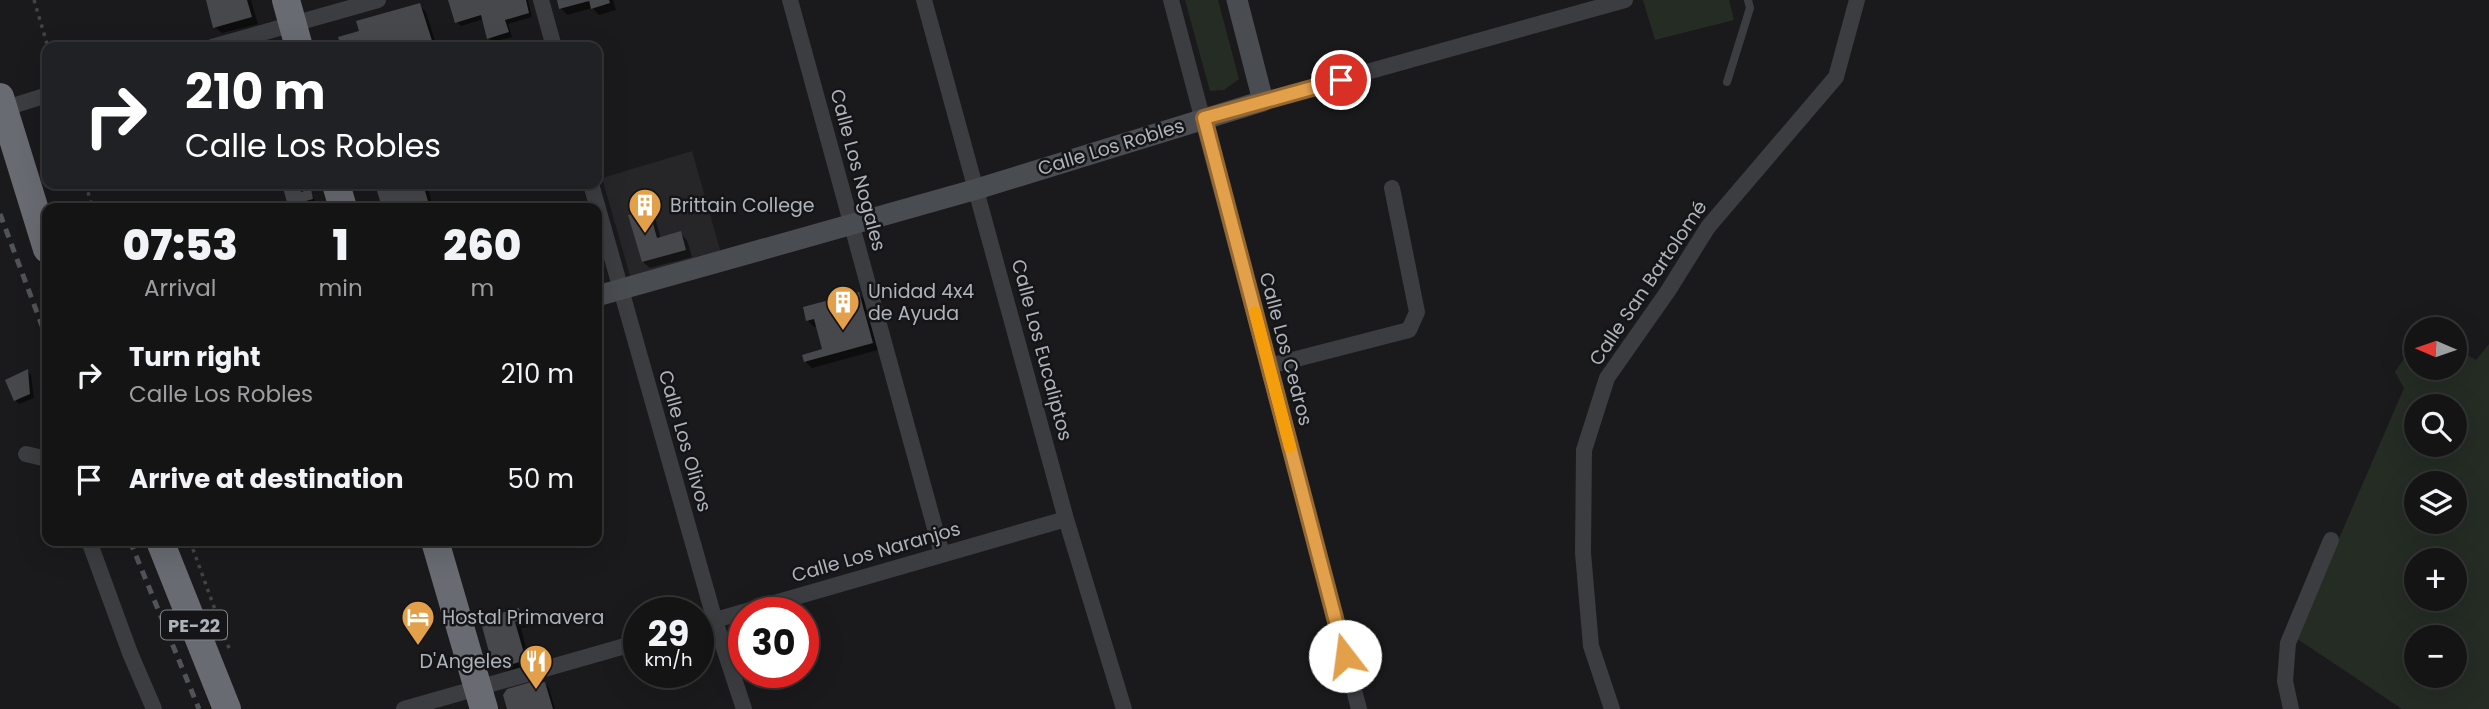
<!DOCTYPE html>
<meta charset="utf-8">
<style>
body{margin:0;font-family:Poppins,sans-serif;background:#1d1d1e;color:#f1f3f6;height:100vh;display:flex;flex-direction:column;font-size:26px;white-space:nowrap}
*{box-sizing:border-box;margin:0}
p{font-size:23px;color:#9d9ea0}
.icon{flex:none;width:38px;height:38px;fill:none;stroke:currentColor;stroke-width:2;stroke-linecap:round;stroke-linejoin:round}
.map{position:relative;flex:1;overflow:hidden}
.sheet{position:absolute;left:42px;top:203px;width:560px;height:343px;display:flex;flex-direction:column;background:#141415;border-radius:14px;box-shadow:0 7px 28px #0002,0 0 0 2px #333334}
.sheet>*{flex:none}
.guide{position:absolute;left:42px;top:42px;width:560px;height:147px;border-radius:14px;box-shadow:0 7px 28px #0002,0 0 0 2px #333334;background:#202124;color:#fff;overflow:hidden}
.needle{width:46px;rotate:272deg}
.tools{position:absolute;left:2404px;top:317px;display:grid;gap:14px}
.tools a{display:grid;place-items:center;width:63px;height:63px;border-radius:50%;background:#141415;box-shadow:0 7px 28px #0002,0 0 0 2px #333334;font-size:35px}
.speed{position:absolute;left:623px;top:597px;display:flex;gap:14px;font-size:35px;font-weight:700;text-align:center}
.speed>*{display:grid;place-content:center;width:91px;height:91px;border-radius:50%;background:#141415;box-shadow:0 7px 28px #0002,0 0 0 2px #333334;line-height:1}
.speed small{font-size:18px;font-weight:400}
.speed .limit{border:10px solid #d22;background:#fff;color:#111}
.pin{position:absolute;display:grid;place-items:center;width:60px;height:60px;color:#fff;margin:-30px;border:4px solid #fff;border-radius:50%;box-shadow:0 2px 7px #0007}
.me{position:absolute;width:77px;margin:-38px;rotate:345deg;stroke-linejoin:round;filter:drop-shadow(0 0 5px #0008)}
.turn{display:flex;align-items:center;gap:24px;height:147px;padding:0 28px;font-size:32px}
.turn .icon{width:91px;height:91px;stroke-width:2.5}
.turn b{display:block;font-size:49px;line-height:60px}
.eta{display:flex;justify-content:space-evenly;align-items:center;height:119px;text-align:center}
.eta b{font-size:42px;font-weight:800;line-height:49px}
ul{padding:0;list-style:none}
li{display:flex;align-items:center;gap:21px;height:105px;padding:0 28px}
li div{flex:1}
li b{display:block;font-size:26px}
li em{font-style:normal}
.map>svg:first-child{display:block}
.built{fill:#262629}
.green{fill:#242c24;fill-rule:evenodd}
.shadow{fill:#0007}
.building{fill:#47484c}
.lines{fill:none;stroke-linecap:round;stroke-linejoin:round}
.path{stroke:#414447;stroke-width:3.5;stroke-dasharray:3.5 5;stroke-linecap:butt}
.lane{stroke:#3b3d40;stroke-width:8}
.street{stroke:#3b3d40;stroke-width:16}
.secondary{stroke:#494c50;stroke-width:21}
.highway{stroke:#686b71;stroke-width:28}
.rail{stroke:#505357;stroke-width:5;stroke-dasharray:9 7;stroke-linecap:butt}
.route-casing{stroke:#946830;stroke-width:18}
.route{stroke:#e3a04a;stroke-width:12}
.slow{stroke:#f59e0b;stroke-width:12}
.labels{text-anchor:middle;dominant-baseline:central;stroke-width:5;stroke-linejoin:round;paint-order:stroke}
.shield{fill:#151517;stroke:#7f8489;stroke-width:2}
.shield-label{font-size:18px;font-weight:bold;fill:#adb3ba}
.street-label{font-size:19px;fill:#adb3ba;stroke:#151517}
.poi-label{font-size:19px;fill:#adb3ba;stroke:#151517;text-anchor:start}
</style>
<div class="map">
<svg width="2489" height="709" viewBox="0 0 2489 709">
<rect width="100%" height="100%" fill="#1a1a1c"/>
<!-- built -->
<path class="built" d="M 692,151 L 721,253 L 631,279 L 602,178 Z"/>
<!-- green -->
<path class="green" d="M 1185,0 L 1218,0 L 1239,79 L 1224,90 L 1210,91 Z
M 1643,0 L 1729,0 L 1734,20 L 1655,40 Z
M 2417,339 L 2417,368 L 2455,368 L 2455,348 L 2476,360 L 2489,344 L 2489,709 L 2402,709 L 2296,638 L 2404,388 L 2395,372 ZM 2417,406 L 2455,406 L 2455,444 L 2417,444 ZM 2417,483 L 2455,483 L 2455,522 L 2417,522 ZM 2417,560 L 2455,560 L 2455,598 L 2417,598 ZM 2417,637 L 2455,637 L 2455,676 L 2417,676 Z"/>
<!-- shadow -->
<path class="shadow" d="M 208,0 L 251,0 L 258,24 L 222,33 L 215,27 Z
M 450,0 L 528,0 L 532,17 L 508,24 L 512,37 L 493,42 L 489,38 L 484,19 L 461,26 L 457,22 Z
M 560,0 L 613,0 L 616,10 L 599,15 L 592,8 L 567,15 L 561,8 Z
M 419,5 L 426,12 L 437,47 L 343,47 L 341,38 L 361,32 Z
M 283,184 L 301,184 L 304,193 L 310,191 L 316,203 L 293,208 L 289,205 Z
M 382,184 L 427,184 L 433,208 L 384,208 L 378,185 Z
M 649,211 L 655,218 L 661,239 L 680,233 L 687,240 L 692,257 L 650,268 L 643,262 Z
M 858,294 L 865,300 L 878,350 L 812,368 L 805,361 L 824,351 L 817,326 L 814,327 L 808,321 Z
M 27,371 L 31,375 L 34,398 L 19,404 L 15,400 Z
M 518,610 L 525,616 L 528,627 L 521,628 L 531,667 L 507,673 L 509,670 L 497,664 Z
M 545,683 L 549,688 L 555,709 L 509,709 L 533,687 Z"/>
<!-- building -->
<path class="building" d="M 206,0 L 247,0 L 252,17 L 213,28 Z
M 448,0 L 526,0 L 529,13 L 505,20 L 509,32 L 487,39 L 481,15 L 455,23 Z
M 557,0 L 589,0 L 589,1 L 559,9 Z
M 589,0 L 609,0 L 610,3 L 591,9 Z
M 420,3 L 434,47 L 329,47 L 340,43 L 338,37 L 359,31 L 356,21 Z
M 282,184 L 299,184 L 301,192 L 311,189 L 313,199 L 288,206 Z
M 375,184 L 423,184 L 430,208 L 382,208 Z
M 649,209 L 657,238 L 681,231 L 686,250 L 642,262 L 628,215 Z
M 859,292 L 873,343 L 804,362 L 802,355 L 822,349 L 814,319 L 806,321 L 803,307 Z
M 28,369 L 30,394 L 14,401 L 5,380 Z
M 519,608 L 522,620 L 515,622 L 526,660 L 500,668 L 492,663 L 480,619 Z
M 531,682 L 532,685 L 545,682 L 553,709 L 507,709 L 503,695 L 507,689 Z"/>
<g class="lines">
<!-- path -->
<path class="path" d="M 34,0 L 48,47
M 86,184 L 92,208
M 190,541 L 230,651"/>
<!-- lane -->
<path class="lane" d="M 1727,82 L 1750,8 L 1748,0"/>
<!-- street -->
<path class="street" d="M 541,0 L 554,47
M 790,0 L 942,554
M 924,0 L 1066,519 L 1124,709
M 1171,0 L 1359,709
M 212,47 L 378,0
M 1263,101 L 1625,0
M 3,109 L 47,95
M 591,184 L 715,621 L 744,709
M 1269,366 L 1409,330 L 1417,312 L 1392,188
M 26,454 L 47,459
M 89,541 L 130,653 L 154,709
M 698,625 L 1066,519
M 404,709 L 639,642
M 1612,709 L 1591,646 L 1583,553 L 1584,450 L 1607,378 L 1668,291 L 1708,227 L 1836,77 L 1857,0
M 2291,709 L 2285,681 L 2288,643 L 2331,540"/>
<!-- secondary -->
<path class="secondary" d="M 597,296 L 977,189 L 1263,101 L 1237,0"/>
<!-- highway -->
<path class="highway" d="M 286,0 L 299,47
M 0,97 L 47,249
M 336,184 L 343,208
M 160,541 L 227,709
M 435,541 L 484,709"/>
<!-- rail -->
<path class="rail" d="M 0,214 L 47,339
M 130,541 L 199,709"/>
</g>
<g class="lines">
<defs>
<path id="route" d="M 1341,80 L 1204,118 L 1345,656"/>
</defs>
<!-- route casing -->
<use href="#route" class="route-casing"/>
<!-- route -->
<use href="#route" class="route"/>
<!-- slow -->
<path class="slow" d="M 1255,312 L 1290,447"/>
</g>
<!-- icons -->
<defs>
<symbol id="building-pin" viewBox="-11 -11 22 30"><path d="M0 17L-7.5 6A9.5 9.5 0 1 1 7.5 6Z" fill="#e3a04a" stroke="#151517"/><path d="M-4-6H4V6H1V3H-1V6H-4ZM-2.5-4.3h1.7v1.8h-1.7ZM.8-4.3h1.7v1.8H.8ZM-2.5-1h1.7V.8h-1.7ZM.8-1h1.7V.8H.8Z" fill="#fff"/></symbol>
<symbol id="hotel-pin" viewBox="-11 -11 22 30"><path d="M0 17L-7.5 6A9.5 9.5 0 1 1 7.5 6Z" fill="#e3a04a" stroke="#151517"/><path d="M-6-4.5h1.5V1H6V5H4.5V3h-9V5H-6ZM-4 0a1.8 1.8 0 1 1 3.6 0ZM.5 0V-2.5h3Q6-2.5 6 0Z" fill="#fff"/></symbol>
<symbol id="restaurant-pin" viewBox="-11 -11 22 30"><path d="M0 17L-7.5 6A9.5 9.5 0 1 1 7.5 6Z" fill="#e3a04a" stroke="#151517"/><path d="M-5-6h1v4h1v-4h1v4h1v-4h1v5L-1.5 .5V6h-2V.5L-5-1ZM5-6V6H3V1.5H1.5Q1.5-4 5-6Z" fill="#fff"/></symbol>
</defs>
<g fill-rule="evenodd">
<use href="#building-pin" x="626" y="186" width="38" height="52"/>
<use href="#building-pin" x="824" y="283" width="38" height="52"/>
<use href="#hotel-pin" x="399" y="598" width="38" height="52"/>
<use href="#restaurant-pin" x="517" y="642" width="38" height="52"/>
</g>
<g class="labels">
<!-- shield labels -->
<rect class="shield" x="161" y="610.5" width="66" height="29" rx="5"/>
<g class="shield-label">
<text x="194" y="625">PE-22</text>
</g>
<!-- street labels -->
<g class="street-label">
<text transform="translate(1111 147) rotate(-17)">Calle Los Robles</text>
<text transform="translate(858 170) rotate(75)">Calle Los Nogales</text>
<text transform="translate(1648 283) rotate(-56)">Calle San Bartolomé</text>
<text transform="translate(1286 349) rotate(75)">Calle Los Cedros</text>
<text transform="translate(1042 350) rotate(75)">Calle Los Eucaliptos</text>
<text transform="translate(685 441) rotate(74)">Calle Los Olivos</text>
<text transform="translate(876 552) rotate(-16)">Calle Los Naranjos</text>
</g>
<!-- poi labels -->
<g class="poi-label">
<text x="670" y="205">Brittain College</text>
<text x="868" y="291">Unidad 4x4<tspan x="868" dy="22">de Ayuda</tspan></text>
<text x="442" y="617">Hostal Primavera</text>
<text x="512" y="661" text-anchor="end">D'Angeles</text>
</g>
</g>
</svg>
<div class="tools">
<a><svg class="needle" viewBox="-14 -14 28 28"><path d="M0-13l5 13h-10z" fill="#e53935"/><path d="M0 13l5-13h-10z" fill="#9d9ea0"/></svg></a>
<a><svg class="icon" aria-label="search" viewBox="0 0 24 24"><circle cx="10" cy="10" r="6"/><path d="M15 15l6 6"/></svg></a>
<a><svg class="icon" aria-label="layers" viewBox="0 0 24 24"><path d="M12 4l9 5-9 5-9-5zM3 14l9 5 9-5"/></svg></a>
<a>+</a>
<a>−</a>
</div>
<div class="speed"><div>29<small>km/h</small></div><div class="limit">30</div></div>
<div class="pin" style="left:1341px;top:80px;background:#d93025"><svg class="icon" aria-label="arrive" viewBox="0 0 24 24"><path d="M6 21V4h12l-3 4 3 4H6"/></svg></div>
<svg class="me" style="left:1345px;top:656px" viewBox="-20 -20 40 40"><circle r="19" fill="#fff"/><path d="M0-13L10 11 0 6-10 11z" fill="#e3a04a"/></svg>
<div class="guide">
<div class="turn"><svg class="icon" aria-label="right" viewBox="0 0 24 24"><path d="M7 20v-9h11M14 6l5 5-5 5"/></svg><div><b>210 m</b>Calle Los Robles</div></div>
</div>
<section class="sheet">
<div class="eta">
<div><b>07:53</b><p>Arrival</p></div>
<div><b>1</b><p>min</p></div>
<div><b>260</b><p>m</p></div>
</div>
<ul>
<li><svg class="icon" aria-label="right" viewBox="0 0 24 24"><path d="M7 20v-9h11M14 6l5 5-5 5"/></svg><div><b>Turn right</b><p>Calle Los Robles</p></div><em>210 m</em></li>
<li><svg class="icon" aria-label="arrive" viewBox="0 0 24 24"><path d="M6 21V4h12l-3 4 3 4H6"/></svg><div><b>Arrive at destination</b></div><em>50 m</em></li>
</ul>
</section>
</div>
